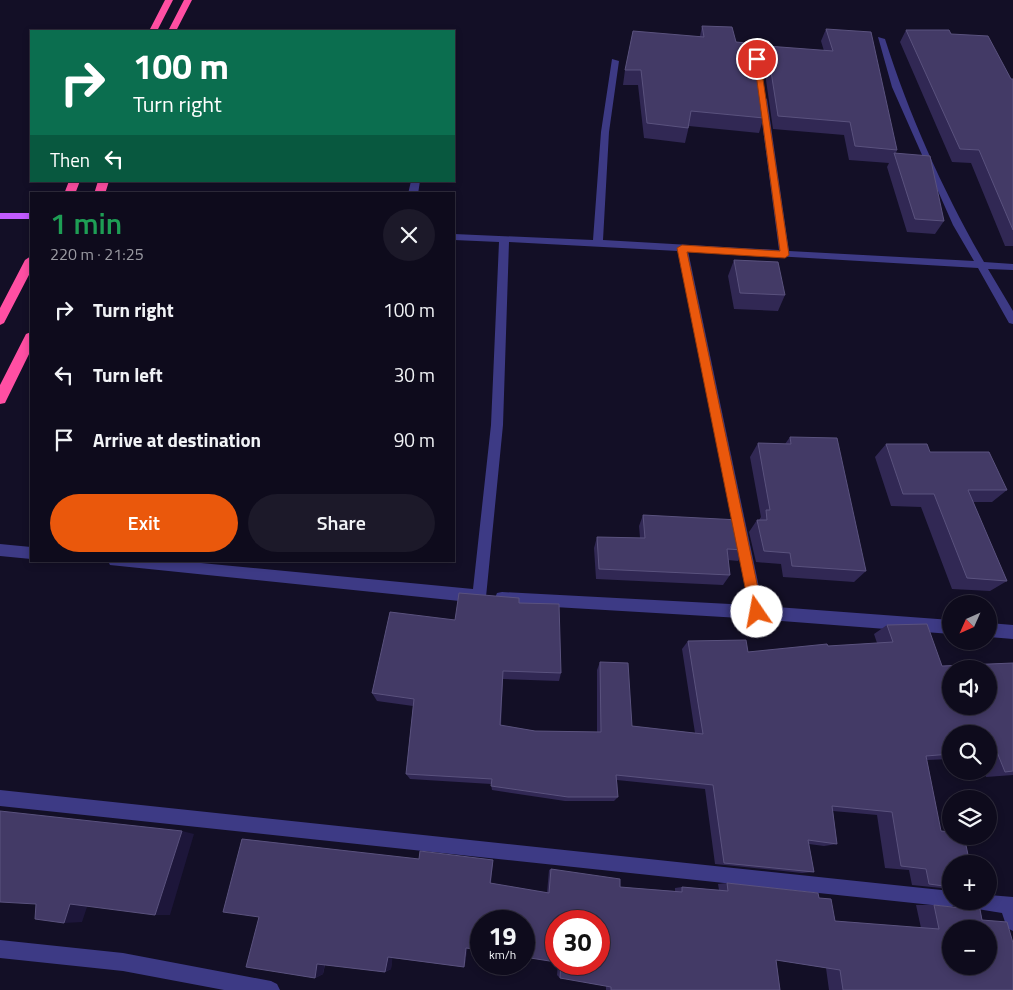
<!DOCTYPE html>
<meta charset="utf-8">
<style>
body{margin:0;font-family:"Titillium Web",sans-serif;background:#1c1929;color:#f1f3f6;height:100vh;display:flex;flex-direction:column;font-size:19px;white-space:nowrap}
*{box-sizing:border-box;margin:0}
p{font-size:16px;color:#9b9ba3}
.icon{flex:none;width:28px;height:28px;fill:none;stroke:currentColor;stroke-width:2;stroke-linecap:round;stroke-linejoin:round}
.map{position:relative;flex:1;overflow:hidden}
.drawer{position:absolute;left:30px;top:192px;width:425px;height:370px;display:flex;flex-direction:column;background:#0e0b1c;border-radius:0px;box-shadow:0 2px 8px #0003,0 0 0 1px #2e2b3b}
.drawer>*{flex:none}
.banner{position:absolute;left:30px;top:30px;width:425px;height:152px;border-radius:0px;box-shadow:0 2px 8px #0003,0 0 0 1px #2e2b3b;background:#0b6e4f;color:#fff;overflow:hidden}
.needle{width:32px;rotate:225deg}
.buttons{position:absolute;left:942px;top:595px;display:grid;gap:10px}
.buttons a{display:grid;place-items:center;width:55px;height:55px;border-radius:50%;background:#0e0b1c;box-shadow:0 2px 8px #0003,0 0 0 1px #2e2b3b;font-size:25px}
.speed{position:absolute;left:470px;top:910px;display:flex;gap:10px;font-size:25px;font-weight:700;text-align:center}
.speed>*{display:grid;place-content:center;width:65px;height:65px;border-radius:50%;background:#0e0b1c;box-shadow:0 2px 8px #0003,0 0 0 1px #2e2b3b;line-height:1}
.speed small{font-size:12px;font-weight:400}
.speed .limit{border:8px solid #d22;background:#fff;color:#111}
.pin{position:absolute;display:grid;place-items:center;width:42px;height:42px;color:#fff;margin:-21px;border:2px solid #fff;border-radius:50%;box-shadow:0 1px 5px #0007}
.me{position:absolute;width:55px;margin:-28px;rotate:348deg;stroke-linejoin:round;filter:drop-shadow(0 0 4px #0008)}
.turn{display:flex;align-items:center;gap:18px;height:105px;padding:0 20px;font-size:22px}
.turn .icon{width:65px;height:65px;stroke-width:2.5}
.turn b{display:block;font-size:35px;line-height:42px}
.then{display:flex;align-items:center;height:48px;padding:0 20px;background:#0003;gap:10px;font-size:19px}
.round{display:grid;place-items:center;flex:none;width:52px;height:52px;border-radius:26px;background:#1c1929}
.overview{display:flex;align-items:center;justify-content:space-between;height:85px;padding:0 20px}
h1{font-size:30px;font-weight:600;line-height:38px;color:#1e9e55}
.primary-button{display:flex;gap:10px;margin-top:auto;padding:10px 20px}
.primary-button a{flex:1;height:58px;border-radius:30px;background:#ea580c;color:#fff;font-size:20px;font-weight:600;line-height:58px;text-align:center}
.primary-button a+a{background:#1c1929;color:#f1f3f6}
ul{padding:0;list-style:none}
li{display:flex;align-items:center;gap:15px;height:65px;padding:0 20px}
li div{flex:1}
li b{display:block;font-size:19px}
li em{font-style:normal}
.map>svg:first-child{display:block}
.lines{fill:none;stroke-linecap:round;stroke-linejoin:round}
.minor{fill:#3d3a85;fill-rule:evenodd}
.major{fill:#c25bff;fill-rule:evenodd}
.highway{fill:#ff4fa3;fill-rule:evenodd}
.wall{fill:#312854}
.shaded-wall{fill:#1d163a}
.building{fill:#433a66;stroke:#5a527e;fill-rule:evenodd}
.route{fill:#ea580c;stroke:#983908}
</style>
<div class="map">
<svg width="1013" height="990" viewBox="0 0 1013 990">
<rect width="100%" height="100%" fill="#130f26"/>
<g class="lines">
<!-- minor -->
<path class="minor" d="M 878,37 L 885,39 C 909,115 944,193 984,262 L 1013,264 L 1013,270 L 988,269 L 1013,311 L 1013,324 L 1009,323 L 978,268 L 688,251 L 763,606 L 951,620 L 951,634 L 757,619 L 502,604 L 497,603 L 495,598 L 497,593 L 502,592 L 749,605 L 678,251 L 509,242 L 503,425 L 486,597 L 484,602 L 479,603 L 110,565 L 108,561 L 180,561 L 473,589 L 491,425 L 499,242 L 454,240 L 454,234 L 593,240 L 601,132 L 612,59 L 619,61 L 609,132 L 603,240 L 779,250 L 759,99 L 763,97 L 767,99 L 789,251 L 974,261 L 953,225 L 892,87 Z
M 411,181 L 420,181 L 418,194 L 408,194 Z
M 0,544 L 31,547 L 31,559 L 0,556 Z
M 989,623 L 1013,625 L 1013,639 L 989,637 Z
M 0,790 L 951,891 L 951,901 L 959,901 L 957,905 L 951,907 L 0,806 Z
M 989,895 L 1013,897 L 1013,931 L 1007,928 L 1002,913 L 965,907 L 963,901 L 989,901 Z
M 0,940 L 123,953 L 271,981 L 277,984 L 280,990 L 224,990 L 123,971 L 0,958 Z"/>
<!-- major -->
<path class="major" d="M 0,213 L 31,213 L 31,219 L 0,219 Z"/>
<!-- highway -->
<path class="highway" d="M 165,0 L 173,0 L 157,31 L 149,31 Z
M 184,0 L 192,0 L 176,31 L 168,31 Z
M 69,181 L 80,181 L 75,194 L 64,194 Z
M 98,181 L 109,181 L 105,194 L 94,194 Z
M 31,256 L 31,271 L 4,323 L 0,325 L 0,308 L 25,260 Z
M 31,332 L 31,350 L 5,403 L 0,404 L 0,385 L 26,334 Z"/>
</g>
<!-- wall -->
<path class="wall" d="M 702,26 L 736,42 L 765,113 L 759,133 L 689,126 L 685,143 L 644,138 L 638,85 L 623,85 L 625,70 L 700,36 Z
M 826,29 L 897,150 L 896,153 L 944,221 L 935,234 L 907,232 L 887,167 L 889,163 L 849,160 L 844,135 L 773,129 L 763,59 L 767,46 L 824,51 L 821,41 Z
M 906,30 L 951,34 L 1011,79 L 1013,79 L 1013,246 L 1005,246 L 971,163 L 952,162 L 900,42 Z
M 734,260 L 785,295 L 778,311 L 734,309 L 728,276 Z
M 790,437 L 866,571 L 854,582 L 783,577 L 781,564 L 756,562 L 749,532 L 757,520 L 759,520 L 761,517 L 750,457 L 758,443 L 785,444 Z
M 886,444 L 930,452 L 1007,490 L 992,502 L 973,502 L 1007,581 L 990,591 L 952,589 L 921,507 L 891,506 L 875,457 Z
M 643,515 L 745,550 L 738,561 L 728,560 L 730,575 L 723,585 L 596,579 L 594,548 L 597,537 L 640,538 L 639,526 Z
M 519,603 L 561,673 L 559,681 L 503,679 L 501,726 L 535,731 L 597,732 L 597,670 L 600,662 L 632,726 L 695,733 L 682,649 L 688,641 L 748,652 L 877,643 L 874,634 L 887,625 L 942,666 L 1013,663 L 1013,775 L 986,777 L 984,771 L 989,771 L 989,734 L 951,734 L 951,759 L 927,760 L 941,831 L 951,864 L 951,889 L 912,885 L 909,870 L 885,868 L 877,815 L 833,811 L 837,844 L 824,846 L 809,844 L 814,872 L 802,873 L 715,864 L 705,789 L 617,780 L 618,797 L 614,801 L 565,801 L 492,790 L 491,784 L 410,779 L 406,774 L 413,706 L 377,701 L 372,693 L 455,620 Z
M 419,859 L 493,862 L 491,883 L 547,893 L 549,870 L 551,869 L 620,887 L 675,891 L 675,888 L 682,887 L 719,890 L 718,884 L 727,883 L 819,898 L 835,921 L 921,928 L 916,905 L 934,905 L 953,907 L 960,904 L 979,904 L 982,920 L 1013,990 L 829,990 L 826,968 L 776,960 L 780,990 L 606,990 L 606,986 L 560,978 L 557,975 L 558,964 L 599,964 L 467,948 L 465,964 L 464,967 L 392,958 L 391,969 L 385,972 L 325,965 L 323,974 L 315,978 L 246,967 Z"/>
<!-- shaded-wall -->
<path class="shaded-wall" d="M 182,831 L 194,834 L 170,915 L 155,915 Z
M 70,904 L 88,904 L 82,922 L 64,923 Z
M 468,946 L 465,964 L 464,967 L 466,948 Z
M 393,955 L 391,969 L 385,972 L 388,957 Z
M 325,962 L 323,974 L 315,978 L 317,964 Z"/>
<!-- building -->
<path class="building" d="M 702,26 L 732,27 L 736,42 L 756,44 L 765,113 L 763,113 L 764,118 L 691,111 L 688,128 L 647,123 L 641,70 L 625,70 L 633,31 L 704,37 Z
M 826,29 L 871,32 L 897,150 L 855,146 L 850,122 L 778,116 L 767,46 L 833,51 Z
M 906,30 L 949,30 L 951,34 L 988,36 L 1011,79 L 1013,79 L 1013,230 L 979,150 L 960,149 Z
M 894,153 L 930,156 L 944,221 L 915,219 Z
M 734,260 L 778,262 L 785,295 L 740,293 Z
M 790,437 L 837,438 L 866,571 L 792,566 L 790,553 L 764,551 L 757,520 L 767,520 L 766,510 L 770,510 L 758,443 L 791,444 Z
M 886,444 L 927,444 L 930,452 L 989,452 L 1007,490 L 968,490 L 1007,581 L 967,578 L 934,494 L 903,494 Z
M 643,515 L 739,520 L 745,550 L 727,549 L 730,575 L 599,569 L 597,537 L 645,538 Z
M 459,593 L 519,598 L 519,603 L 559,604 L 561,673 L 503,671 L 500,725 L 535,731 L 601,732 L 600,662 L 628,663 L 632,726 L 703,734 L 688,641 L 746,640 L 748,652 L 827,644 L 828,646 L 893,642 L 887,625 L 927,624 L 942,666 L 1013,663 L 1013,771 L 1005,772 L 997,752 L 989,753 L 989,734 L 951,734 L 951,754 L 926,756 L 941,831 L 951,832 L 951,836 L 964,836 L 970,864 L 951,864 L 951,887 L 929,884 L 926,869 L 901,866 L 892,812 L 832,806 L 837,844 L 808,840 L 814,872 L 724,863 L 713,785 L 616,775 L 618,797 L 568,797 L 491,786 L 492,779 L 406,774 L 414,699 L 372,693 L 390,612 L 455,620 ZM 951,669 L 989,669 L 989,706 L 951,706 Z
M 0,811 L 182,831 L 155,915 L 70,904 L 64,923 L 35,919 L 36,904 L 0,902 Z
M 242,839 L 419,859 L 420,851 L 493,860 L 490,883 L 549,893 L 551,869 L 620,879 L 620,887 L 682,892 L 682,887 L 728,891 L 727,883 L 818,893 L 819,898 L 831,899 L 835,921 L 939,929 L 934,905 L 970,909 L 979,904 L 982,920 L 1007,922 L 1013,943 L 1013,990 L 843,990 L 840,970 L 776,960 L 780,990 L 611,990 L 611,987 L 560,978 L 561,964 L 599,964 L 599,921 L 556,921 L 556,962 L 524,957 L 524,921 L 481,921 L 481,950 L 466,948 L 464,967 L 388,957 L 385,972 L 317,964 L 315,978 L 246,967 L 259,917 L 223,912 ZM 951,929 L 989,929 L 989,966 L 951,966 Z"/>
<!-- route -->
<path class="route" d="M 757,57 L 760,59 L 789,255 L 785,258 L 687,252 L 763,612 L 761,616 L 757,618 L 752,616 L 750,612 L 677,248 L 682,245 L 780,251 L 754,59 Z"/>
</svg>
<div class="buttons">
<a><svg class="needle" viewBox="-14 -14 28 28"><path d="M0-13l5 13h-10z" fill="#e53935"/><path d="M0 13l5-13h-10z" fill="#9b9ba3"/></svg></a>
<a><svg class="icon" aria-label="sound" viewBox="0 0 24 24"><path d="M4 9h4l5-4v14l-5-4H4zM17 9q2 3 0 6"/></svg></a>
<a><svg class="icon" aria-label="search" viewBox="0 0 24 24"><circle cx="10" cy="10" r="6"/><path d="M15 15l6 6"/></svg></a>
<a><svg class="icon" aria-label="layers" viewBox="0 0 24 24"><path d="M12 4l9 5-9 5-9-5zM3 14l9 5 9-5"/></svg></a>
<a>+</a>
<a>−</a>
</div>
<div class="speed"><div>19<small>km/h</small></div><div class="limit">30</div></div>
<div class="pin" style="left:757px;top:59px;background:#d93025"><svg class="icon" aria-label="arrive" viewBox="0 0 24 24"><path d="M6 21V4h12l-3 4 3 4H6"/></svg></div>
<svg class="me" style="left:757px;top:612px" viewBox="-20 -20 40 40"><circle r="19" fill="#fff"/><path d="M0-13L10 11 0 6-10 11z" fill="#ea580c"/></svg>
<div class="banner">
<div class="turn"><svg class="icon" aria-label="right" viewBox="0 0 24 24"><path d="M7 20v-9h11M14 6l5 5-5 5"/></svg><div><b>100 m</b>Turn right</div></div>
<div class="then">Then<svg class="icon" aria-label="left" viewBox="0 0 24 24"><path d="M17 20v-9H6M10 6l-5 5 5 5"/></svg></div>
</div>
<section class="drawer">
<div class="overview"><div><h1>1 min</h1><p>220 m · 21:25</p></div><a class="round"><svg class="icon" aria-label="close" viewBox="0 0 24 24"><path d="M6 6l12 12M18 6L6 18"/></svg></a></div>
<ul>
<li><svg class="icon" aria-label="right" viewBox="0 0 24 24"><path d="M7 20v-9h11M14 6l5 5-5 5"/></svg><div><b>Turn right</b></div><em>100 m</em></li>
<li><svg class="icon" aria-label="left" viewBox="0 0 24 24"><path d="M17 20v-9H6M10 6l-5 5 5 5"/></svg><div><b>Turn left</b></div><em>30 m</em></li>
<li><svg class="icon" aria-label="arrive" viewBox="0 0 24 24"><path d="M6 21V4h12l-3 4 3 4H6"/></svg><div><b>Arrive at destination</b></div><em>90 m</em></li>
</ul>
<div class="primary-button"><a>Exit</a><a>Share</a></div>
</section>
</div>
